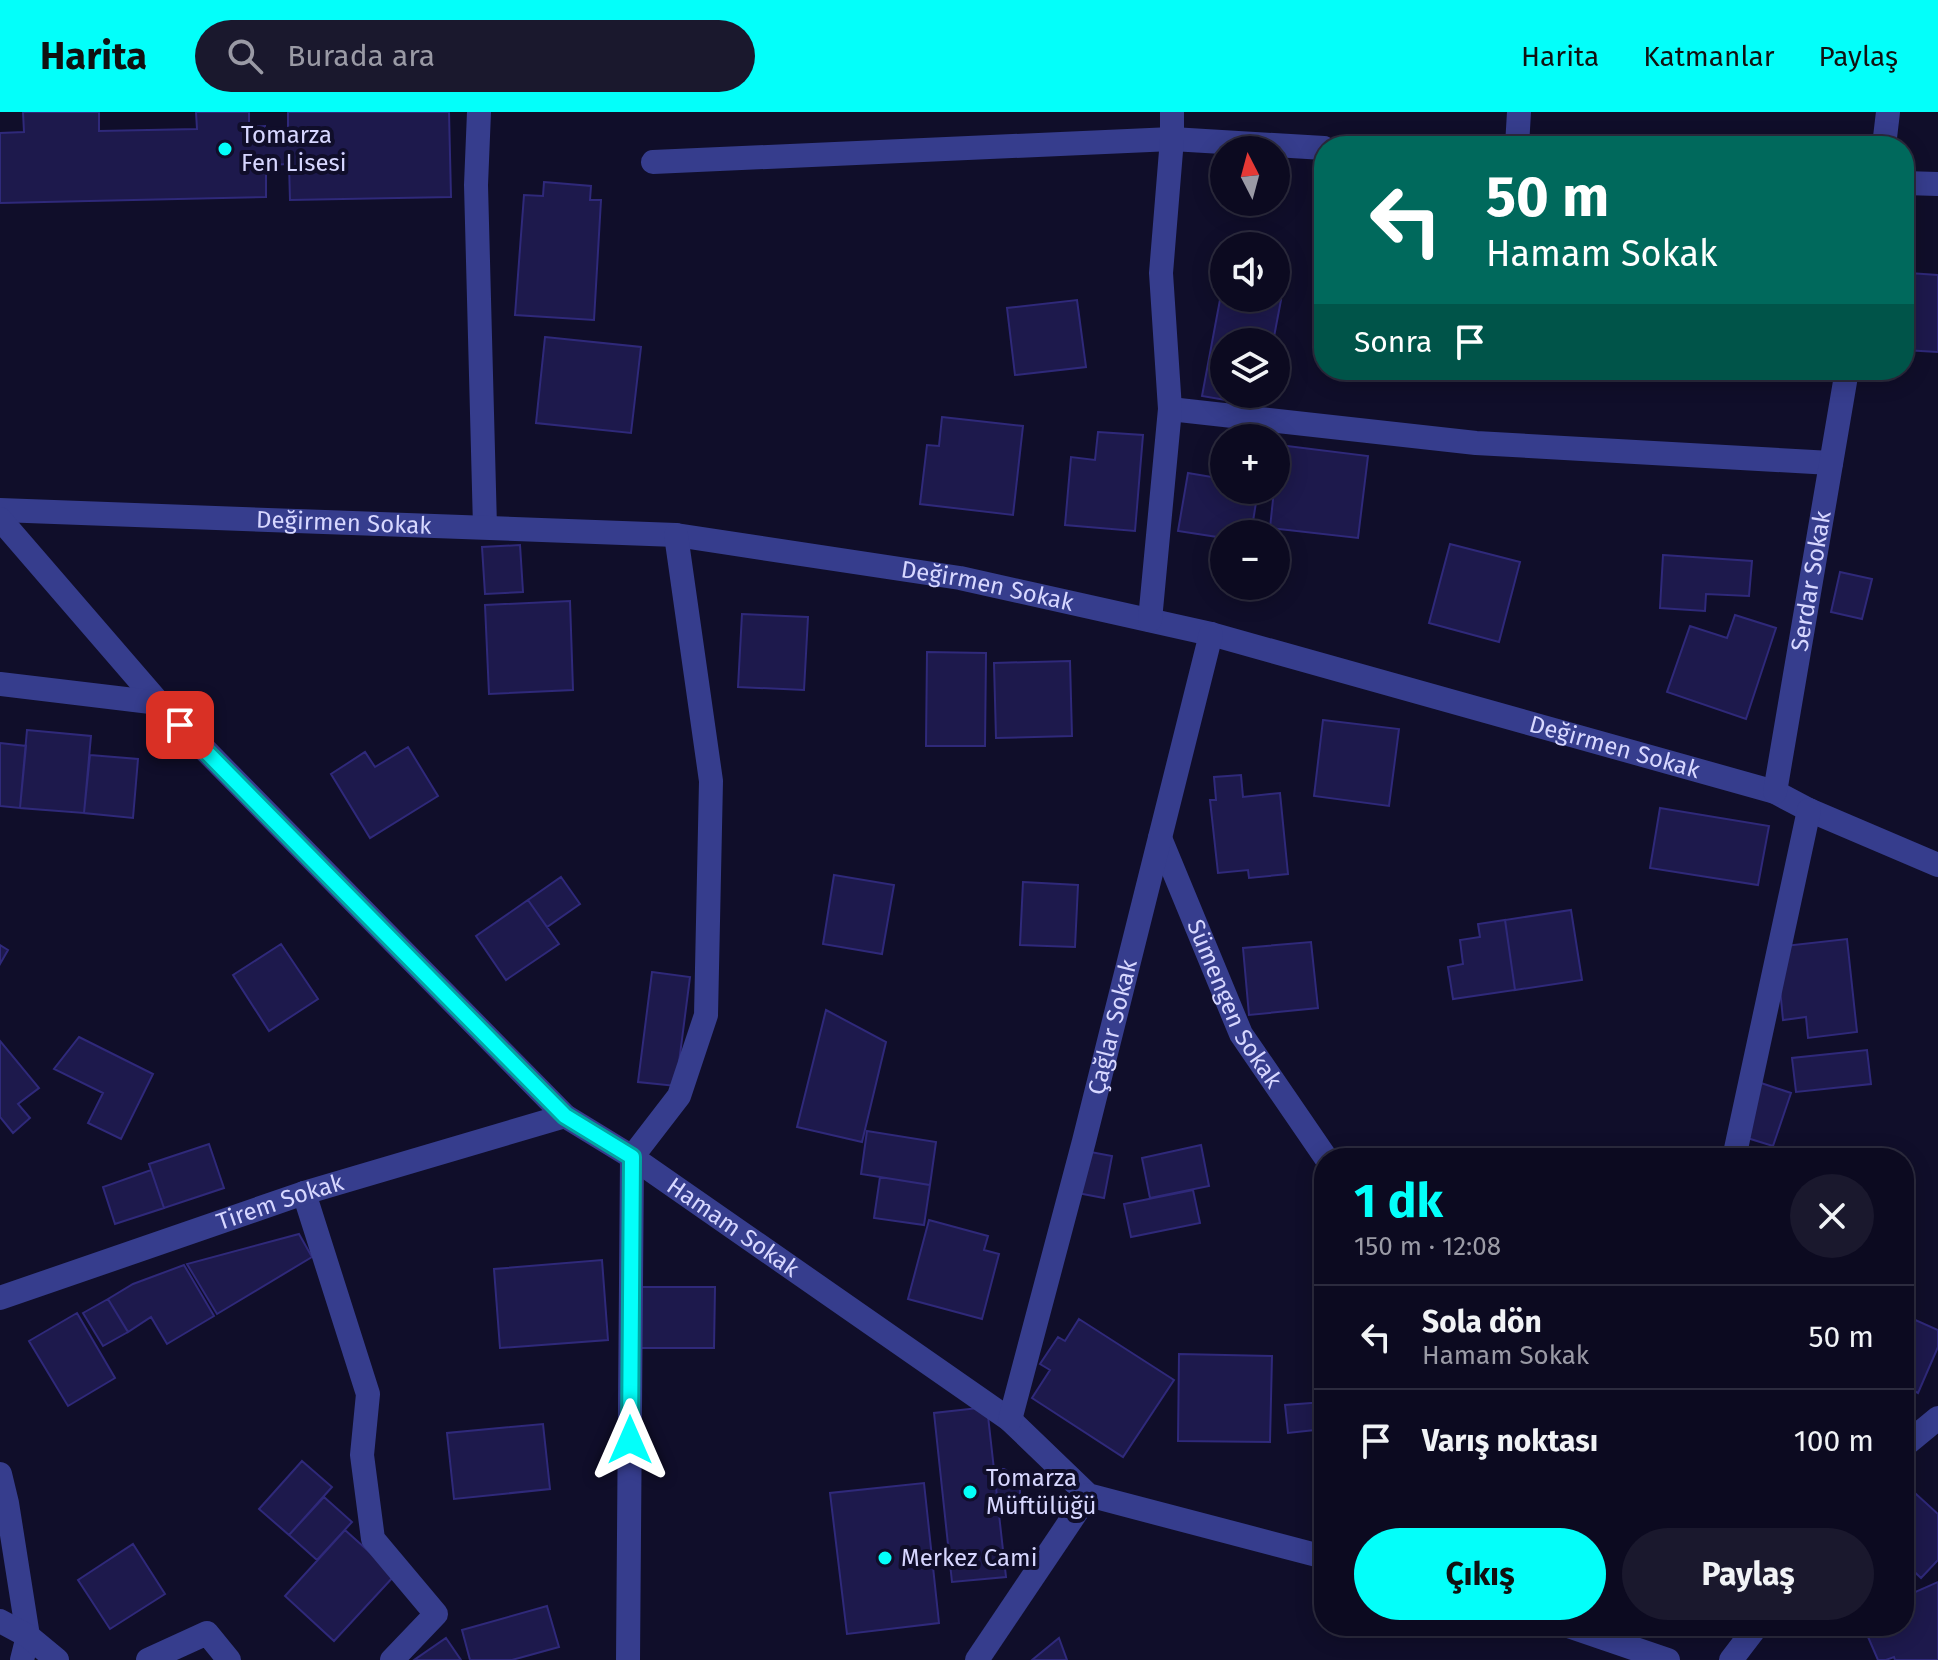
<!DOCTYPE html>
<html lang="tr">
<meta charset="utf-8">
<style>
body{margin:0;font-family:"Fira Sans",sans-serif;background:#1a182d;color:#f1f3f6;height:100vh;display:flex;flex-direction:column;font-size:30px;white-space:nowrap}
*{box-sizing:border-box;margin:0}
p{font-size:26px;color:#9a9aa5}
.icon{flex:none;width:44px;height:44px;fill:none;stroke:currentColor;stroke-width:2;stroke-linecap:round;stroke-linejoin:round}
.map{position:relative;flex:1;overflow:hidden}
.side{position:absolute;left:1314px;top:1036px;width:600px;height:488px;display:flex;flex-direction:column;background:#0c0a20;border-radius:32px;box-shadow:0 4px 20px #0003,0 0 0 2px #2c2b3e}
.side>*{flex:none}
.top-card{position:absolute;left:1314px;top:24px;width:600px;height:244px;border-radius:32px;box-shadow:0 4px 20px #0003,0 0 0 2px #2c2b3e;background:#00695c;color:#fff;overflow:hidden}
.needle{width:52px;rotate:354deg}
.buttons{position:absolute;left:1210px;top:24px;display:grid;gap:16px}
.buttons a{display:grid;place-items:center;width:80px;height:80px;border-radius:50%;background:#0c0a20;box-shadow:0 4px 20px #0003,0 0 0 2px #2c2b3e;font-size:40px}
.pin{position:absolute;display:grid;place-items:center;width:68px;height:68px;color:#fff;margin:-34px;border-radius:16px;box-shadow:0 4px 12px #0006}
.me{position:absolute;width:88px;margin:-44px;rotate:0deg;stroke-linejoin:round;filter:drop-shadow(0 0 6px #0008)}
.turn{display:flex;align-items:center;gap:28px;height:168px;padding:0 40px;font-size:36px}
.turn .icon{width:104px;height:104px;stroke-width:2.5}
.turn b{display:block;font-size:56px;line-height:68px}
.then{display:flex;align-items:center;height:76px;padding:0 40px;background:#0003;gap:16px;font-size:30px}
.round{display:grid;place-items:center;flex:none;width:84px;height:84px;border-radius:42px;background:#1a182d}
.head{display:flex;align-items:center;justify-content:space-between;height:136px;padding:0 40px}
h1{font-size:48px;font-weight:700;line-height:60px;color:#03fffa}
.cta{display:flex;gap:16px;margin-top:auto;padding:16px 40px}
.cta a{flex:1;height:92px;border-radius:48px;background:#03fffa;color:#111;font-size:32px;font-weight:700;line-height:92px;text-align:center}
.cta a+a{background:#1a182d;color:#f1f3f6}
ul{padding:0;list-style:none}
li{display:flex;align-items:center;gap:24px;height:104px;padding:0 40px;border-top:2px solid #2c2b3e}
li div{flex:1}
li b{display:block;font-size:30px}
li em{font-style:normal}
header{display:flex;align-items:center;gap:48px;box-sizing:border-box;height:112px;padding:0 40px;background:#03fffa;color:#111}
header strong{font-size:38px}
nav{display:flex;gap:44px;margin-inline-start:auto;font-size:28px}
.search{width:560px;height:72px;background:#1a182d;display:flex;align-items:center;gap:20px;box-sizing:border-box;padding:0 28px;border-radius:44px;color:#9a9aa5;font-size:30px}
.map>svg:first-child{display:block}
.building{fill:#1d194c;stroke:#2f297a;stroke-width:2}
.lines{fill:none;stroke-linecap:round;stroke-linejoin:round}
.street{stroke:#363d8d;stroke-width:24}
.route-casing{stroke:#02a6a2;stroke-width:20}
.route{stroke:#03fffa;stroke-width:14}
.poi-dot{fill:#03fffa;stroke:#100e2a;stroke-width:3}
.labels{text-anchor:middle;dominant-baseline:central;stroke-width:8;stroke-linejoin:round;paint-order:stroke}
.poi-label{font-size:24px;fill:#d7d7ff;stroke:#100e2a;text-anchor:start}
.street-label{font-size:24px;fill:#d7d7ff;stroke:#100e2a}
</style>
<header>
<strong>Harita</strong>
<div class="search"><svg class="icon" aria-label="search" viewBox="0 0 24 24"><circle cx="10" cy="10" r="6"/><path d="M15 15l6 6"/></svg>Burada ara</div>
<nav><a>Harita</a><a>Katmanlar</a><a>Paylaş</a></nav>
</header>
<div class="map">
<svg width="1938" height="1548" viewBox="0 0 1938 1548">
<rect width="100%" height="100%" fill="#100e2a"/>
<!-- building -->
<path class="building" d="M 23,0 L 99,0 L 99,19 L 197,17 L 196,0 L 249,0 L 249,15 L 265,14 L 265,21 L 288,20 L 288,0 L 449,0 L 451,85 L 290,88 L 289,52 L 266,53 L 266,85 L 0,91 L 0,21 L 24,20 Z
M 544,70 L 591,74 L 590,88 L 601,88 L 594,208 L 515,203 L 524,83 L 543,84 Z
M 1320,149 L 1324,149 L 1324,189 Z
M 1909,161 L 1938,163 L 1938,240 L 1904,238 Z
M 1222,177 L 1224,177 L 1224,186 L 1269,186 L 1281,188 L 1273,230 L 1224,230 L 1224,282 L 1263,282 L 1261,294 L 1202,284 Z
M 1077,188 L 1086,255 L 1015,263 L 1007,196 Z
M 545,225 L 641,235 L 631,321 L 536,311 Z
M 942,305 L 1023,314 L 1013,403 L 920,392 L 927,333 L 939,334 Z
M 1098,320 L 1143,323 L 1135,419 L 1065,413 L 1071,345 L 1095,348 Z
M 1279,333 L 1368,344 L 1358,426 L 1270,416 L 1274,378 L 1276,378 Z
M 1188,361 L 1224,367 L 1224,378 L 1258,378 L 1251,422 L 1224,422 L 1224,426 L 1178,419 Z
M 1450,432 L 1520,450 L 1499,530 L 1429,511 Z
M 520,433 L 523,480 L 485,482 L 482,435 Z
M 1663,443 L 1752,449 L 1749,484 L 1706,482 L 1705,499 L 1660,496 Z
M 1840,460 L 1872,467 L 1862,507 L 1831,500 Z
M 570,489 L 573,578 L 489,582 L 485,493 Z
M 742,502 L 808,505 L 804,578 L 738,575 Z
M 1735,503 L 1776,516 L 1746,607 L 1667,580 L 1690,514 L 1727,526 Z
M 927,540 L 986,541 L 985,634 L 926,634 Z
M 1070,549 L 1072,624 L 996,626 L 994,551 Z
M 1323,608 L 1399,617 L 1389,694 L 1314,684 Z
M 27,618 L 91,624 L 84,701 L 20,696 Z
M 0,631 L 26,634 L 20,696 L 0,694 Z
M 408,635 L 438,684 L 370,726 L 331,662 L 365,640 L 375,655 Z
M 90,643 L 138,647 L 133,706 L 84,701 Z
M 1241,663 L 1243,685 L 1280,681 L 1288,762 L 1249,766 L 1248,758 L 1218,761 L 1210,688 L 1216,688 L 1214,665 Z
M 1660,696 L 1769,714 L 1758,773 L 1650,756 Z
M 834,763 L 894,773 L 882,842 L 823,832 Z
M 561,765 L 580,792 L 547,815 L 528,788 Z
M 1023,770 L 1078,773 L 1075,835 L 1020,833 Z
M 528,788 L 559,832 L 506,868 L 476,824 Z
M 1571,798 L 1582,868 L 1515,878 L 1505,808 Z
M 1505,808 L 1515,878 L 1453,887 L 1448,855 L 1463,852 L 1460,828 L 1480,825 L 1478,812 Z
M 1847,827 L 1857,920 L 1808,926 L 1806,905 L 1783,908 L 1776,835 Z
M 1311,830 L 1318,896 L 1249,903 L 1243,836 Z
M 281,832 L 318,887 L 269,919 L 233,863 Z
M 0,833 L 8,838 L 0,852 Z
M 652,860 L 690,865 L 676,974 L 638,970 Z
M 826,898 L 886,930 L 862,1030 L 797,1015 Z
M 79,925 L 153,962 L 121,1027 L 88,1011 L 103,981 L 54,957 Z
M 0,929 L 39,976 L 18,992 L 30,1006 L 13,1021 L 0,1005 Z
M 1867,938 L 1871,972 L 1796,980 L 1792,946 Z
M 1761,971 L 1791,981 L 1773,1034 L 1744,1025 Z
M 867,1019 L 936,1030 L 930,1073 L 861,1062 Z
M 209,1032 L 224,1076 L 164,1096 L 149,1052 Z
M 1201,1033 L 1209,1074 L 1150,1086 L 1142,1046 Z
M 1080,1038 L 1112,1044 L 1104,1086 L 1072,1080 Z
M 151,1058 L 164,1096 L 115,1112 L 103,1075 Z
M 880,1065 L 930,1073 L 924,1113 L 874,1106 Z
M 1193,1078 L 1200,1111 L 1131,1125 L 1124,1092 Z
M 929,1108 L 988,1124 L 984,1138 L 999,1142 L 982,1207 L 908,1187 Z
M 299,1122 L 312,1145 L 217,1202 L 187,1152 Z
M 602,1148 L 608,1228 L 500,1236 L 494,1157 Z
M 184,1153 L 214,1204 L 167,1232 L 151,1205 L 128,1220 L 108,1187 L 133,1172 Z
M 640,1175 L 715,1175 L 714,1236 L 640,1236 Z
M 108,1187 L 128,1220 L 103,1234 L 83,1201 Z
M 77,1201 L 115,1266 L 68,1294 L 29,1229 Z
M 1904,1203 L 1938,1218 L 1938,1235 L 1918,1281 L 1909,1276 L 1904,1287 Z
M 1079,1207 L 1174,1268 L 1123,1345 L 1032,1286 L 1050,1258 L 1040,1252 L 1058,1225 L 1065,1229 Z
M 1179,1242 L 1272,1244 L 1270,1330 L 1178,1329 Z
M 1324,1290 L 1324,1317 L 1288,1321 L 1285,1293 Z
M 987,1295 L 1006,1465 L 952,1470 L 934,1301 Z
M 543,1312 L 550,1377 L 454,1387 L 447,1321 Z
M 302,1349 L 332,1375 L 289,1423 L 259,1397 Z
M 994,1357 L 1004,1357 L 1011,1361 L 1017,1369 L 1020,1376 L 1020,1384 L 1018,1391 L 1013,1397 L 1004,1402 L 999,1403 Z
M 924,1371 L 939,1511 L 847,1522 L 830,1381 Z
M 1904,1371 L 1938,1402 L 1938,1448 L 1921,1466 L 1904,1450 Z
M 324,1385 L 352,1410 L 317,1448 L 289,1423 Z
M 345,1418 L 395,1463 L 334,1529 L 285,1484 Z
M 133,1432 L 165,1482 L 110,1517 L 78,1468 Z
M 1938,1470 L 1938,1548 L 1895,1548 L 1894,1545 L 1886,1548 L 1878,1548 L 1865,1518 L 1875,1514 L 1904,1514 L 1904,1485 Z
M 547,1494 L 559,1535 L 512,1548 L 470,1548 L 462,1518 Z
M 446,1526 L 461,1548 L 414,1548 Z
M 1059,1526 L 1067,1548 L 1032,1548 Z"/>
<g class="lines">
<!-- street -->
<g class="street">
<path d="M 479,0 L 476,73 L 485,415"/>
<path d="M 1517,34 L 1519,0"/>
<path d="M 1884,34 L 1888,0"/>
<path d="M 653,50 L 1172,27 L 1324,36"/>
<path d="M 1904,71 L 1938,72"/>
<path d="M 1170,297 L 1476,331 L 1831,351"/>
<path id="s1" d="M 0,398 L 676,423 L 960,466 L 1211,522 L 1775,680 L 1809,698 L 1938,753"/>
<path id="s2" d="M 0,407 L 159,591 L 565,1004 L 632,1045 L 1010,1308 L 1088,1383 L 1324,1445"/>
<path d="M 1150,508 L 1170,297 L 1161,161 L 1172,27 L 1172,0"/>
<path d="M 0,572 L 159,591"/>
<path id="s3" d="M 1775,680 L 1847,258"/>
<path id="s4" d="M 1160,726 L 1241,922 L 1326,1046"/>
<path d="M 1734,1046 L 1809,698"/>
<path d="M 304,1081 L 368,1282 L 362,1343 L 373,1427 L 436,1502 L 392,1548"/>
<path id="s5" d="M 0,1186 L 304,1081 L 565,1004"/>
<path id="s6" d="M 1010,1308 L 1084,1029 L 1211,522"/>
<path d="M 1904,1334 L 1938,1306"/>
<path d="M 0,1362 L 7,1391 L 28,1524 L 22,1548"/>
<path d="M 0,1509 L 28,1524 L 57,1548"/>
<path d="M 1568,1514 L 1668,1548"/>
<path d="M 148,1548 L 207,1521 L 229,1548"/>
<path d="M 628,1548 L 632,1045 L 679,984 L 706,903 L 711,669 L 676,423"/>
<path d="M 977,1548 L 1088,1383"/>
<path d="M 1731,1548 L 1757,1514"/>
</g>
</g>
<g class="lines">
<defs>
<path id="route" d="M 180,613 L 565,1004 L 632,1045 L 630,1328"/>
</defs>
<!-- route casing -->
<use href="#route" class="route-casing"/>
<!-- route -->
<use href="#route" class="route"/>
</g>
<!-- markers -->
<g class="poi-dot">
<circle cx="225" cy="37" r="8"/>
<circle cx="970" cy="1380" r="8"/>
<circle cx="885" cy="1446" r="8"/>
</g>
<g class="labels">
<!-- poi labels -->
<g class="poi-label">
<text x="241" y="23">Tomarza<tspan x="241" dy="28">Fen Lisesi</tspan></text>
<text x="986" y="1366">Tomarza<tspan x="986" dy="28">Müftülüğü</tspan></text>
<text x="901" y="1446">Merkez Cami</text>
</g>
<!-- street labels -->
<g class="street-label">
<text stroke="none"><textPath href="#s1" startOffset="344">Değirmen Sokak</textPath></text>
<text stroke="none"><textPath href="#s3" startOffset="214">Serdar Sokak</textPath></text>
<text stroke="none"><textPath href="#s1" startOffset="992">Değirmen Sokak</textPath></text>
<text stroke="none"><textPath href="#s1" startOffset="1640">Değirmen Sokak</textPath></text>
<text stroke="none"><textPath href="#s4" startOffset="182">Sümengen Sokak</textPath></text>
<text stroke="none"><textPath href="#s6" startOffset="406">Çağlar Sokak</textPath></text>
<text stroke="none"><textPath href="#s5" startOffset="296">Tirem Sokak</textPath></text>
<text stroke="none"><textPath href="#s2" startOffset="1024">Hamam Sokak</textPath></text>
</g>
</g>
</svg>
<div class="buttons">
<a><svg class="needle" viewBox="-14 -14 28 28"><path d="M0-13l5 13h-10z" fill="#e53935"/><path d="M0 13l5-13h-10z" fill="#9a9aa5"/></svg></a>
<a><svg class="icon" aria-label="sound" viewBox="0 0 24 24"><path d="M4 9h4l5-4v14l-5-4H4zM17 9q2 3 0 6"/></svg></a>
<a><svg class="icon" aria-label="layers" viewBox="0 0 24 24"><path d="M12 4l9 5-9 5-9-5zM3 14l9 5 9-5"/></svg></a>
<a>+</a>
<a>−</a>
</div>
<div class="pin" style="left:180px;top:613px;background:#d93025"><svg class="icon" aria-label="arrive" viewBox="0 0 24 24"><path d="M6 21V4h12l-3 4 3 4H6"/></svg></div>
<svg class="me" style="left:630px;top:1328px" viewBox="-20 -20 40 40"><path d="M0-17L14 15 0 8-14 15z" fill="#03fffa" stroke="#fff" stroke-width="4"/></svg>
<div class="top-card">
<div class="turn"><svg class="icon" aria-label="left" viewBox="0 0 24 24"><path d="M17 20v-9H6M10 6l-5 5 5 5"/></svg><div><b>50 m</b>Hamam Sokak</div></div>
<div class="then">Sonra<svg class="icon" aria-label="arrive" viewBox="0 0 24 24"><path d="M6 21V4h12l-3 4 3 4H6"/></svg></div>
</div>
<section class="side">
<div class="head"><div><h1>1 dk</h1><p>150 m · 12:08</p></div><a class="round"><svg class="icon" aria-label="close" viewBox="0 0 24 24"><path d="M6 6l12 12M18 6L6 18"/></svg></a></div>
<ul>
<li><svg class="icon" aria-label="left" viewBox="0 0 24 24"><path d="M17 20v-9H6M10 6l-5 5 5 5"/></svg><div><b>Sola dön</b><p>Hamam Sokak</p></div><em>50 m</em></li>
<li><svg class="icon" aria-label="arrive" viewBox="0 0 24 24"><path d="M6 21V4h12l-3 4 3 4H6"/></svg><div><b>Varış noktası</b></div><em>100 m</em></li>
</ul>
<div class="cta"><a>Çıkış</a><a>Paylaş</a></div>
</section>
</div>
